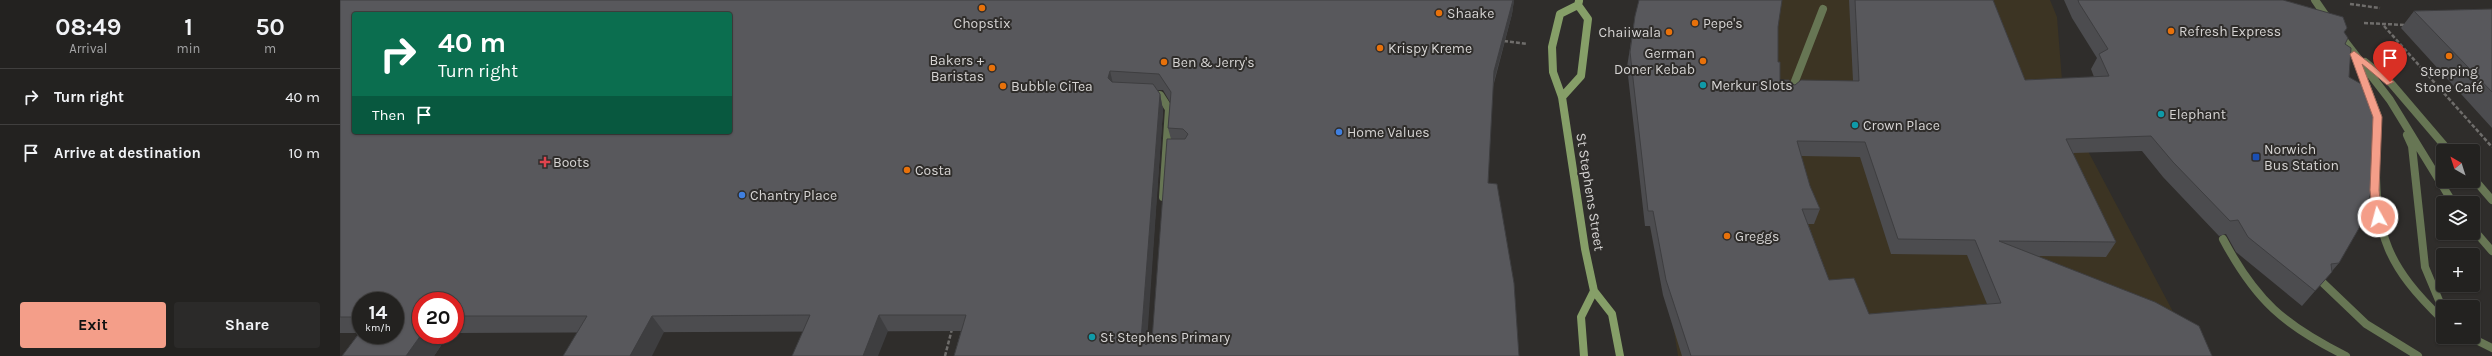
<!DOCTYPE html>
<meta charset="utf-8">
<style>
body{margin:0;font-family:Karla,sans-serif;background:#2b2a29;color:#f1f3f6;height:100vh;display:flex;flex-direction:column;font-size:15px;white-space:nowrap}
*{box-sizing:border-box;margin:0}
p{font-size:13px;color:#a3a4a5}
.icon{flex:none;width:22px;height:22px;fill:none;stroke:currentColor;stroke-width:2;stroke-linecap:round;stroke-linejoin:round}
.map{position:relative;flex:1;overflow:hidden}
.panel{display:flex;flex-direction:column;background:#232220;width:340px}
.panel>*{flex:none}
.hud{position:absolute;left:12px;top:12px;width:380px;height:122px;border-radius:4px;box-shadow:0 1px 3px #0004,0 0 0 1px #403f3e;background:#0b6e4f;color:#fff;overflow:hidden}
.needle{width:26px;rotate:321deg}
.buttons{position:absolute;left:2096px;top:144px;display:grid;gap:8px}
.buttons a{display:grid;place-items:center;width:44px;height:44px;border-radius:4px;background:#232220;box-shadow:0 1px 3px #0004,0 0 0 1px #403f3e;font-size:20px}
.speed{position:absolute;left:12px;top:292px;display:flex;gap:8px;font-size:20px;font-weight:700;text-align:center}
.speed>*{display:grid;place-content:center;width:52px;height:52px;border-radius:50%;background:#232220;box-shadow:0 1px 3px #0004,0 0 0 1px #403f3e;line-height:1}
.speed small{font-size:10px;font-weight:400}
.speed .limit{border:6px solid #d22;background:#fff;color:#111}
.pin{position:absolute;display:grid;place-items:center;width:34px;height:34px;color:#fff;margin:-41px -17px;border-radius:50% 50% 50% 0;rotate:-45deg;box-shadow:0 0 4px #0007}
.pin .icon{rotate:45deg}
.me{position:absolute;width:44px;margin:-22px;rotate:353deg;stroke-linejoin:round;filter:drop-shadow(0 0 3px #0008)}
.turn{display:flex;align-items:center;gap:14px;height:84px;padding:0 20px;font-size:18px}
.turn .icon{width:52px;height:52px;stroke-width:2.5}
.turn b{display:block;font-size:28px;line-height:34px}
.then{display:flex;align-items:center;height:38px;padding:0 20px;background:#0003;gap:8px;font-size:15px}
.eta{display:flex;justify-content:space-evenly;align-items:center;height:68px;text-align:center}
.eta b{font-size:24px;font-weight:700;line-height:28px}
.primary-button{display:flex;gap:8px;margin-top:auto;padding:8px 20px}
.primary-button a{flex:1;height:46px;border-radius:4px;background:#f49e89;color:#111;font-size:16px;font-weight:700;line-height:46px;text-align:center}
.primary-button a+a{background:#2b2a29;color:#f1f3f6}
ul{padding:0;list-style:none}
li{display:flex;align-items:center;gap:12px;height:56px;padding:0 20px;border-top:1px solid #403f3e}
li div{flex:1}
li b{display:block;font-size:15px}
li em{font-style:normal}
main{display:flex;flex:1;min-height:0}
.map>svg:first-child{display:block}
.commercial{fill:#3c3423}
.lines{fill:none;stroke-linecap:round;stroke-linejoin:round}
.path{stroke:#6f6d6b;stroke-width:2.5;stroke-dasharray:4 2;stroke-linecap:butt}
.lane{stroke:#677654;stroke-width:8}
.secondary{stroke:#869f68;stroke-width:8}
.wall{fill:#4c4c4f;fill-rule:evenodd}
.shaded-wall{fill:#3e3e40}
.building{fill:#58585c;stroke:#3e3e40;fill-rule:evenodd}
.route{fill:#f49e89;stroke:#9f6759}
.food-dot{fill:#e8710a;stroke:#2f2d2b;stroke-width:1.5}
.culture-dot{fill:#0f9aa8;stroke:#2f2d2b;stroke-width:1.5}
.shop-dot{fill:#3f7fe0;stroke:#2f2d2b;stroke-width:1.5}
.transit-dot{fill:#1a4fb4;stroke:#2f2d2b;stroke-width:1.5}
.health-dot{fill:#e0444e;stroke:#2f2d2b;stroke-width:1.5}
.labels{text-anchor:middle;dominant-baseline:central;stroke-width:4;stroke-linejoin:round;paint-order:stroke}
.poi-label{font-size:14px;fill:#d6d4d3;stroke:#2f2d2b;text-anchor:start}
.street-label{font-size:14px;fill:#d6d4d3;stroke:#2f2d2b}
</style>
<main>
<section class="panel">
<div class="eta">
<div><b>08:49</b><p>Arrival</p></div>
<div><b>1</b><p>min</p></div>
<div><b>50</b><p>m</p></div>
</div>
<ul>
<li><svg class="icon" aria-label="right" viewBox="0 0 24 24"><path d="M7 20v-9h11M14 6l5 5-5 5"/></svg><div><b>Turn right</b></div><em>40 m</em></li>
<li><svg class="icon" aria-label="arrive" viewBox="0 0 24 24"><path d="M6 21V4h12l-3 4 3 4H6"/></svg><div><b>Arrive at destination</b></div><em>10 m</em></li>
</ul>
<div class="primary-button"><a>Exit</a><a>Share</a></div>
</section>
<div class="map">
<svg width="2152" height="356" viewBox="0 0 2152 356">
<rect width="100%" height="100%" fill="#2f2d2b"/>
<!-- commercial -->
<path class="commercial" d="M 1313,0 L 1710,0 L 1717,17 L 1723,93 L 1749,153 L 1848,340 L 1865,356 L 1338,356 L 1296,92 Z"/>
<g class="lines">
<!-- path -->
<path class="path" d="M 2010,4 L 2040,8
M 2024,23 L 2065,25
M 2044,26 L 2152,147
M 1164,41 L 1187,44
M 605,356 L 612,329"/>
<!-- lane -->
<path class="lane" d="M 1975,0 L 1988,19
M 2000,35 L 2050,100 L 2113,203
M 2014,53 L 2038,117 L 2037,135
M 2025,62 L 2050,82 L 2109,151
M 1450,94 L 1483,9
M 810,95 L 820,95 L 829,109 L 823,197
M 2067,135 L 2072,146 L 2085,267 L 2103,310
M 2036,160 C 2035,236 2048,267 2103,320
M 2133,178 L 2152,200
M 2133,229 L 2152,251
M 1883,239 C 1916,301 1944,325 2006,356
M 1982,282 L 2026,324 L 2078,356
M 2130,337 L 2152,348"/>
<!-- secondary -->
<path class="secondary" d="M 1238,5 L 1220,14 L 1212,47 L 1213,72 L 1222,97 L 1245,249 L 1254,291 L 1272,314 L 1280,356
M 1222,97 L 1241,76 L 1248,19 L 1238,5 L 1239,1
M 1244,356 L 1241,317 L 1254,291"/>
</g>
<!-- wall -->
<path class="wall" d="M 0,0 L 1174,0 L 1172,14 L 1153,87 L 1148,183 L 1179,356 L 614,356 L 621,331 L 115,333 L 115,301 L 81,301 L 108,335 L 94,356 L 2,356 L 19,333 L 0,333 ZM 818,90 L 823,90 L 830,102 L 828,128 L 831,139 L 812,340 L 806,345 L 823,110 L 820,94 ZM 21,301 L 55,335 L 21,335 Z
M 1509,0 L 1653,0 L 1685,80 L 1754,77 L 1751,69 L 1757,58 L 1732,18 L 1724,0 L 1943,0 L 2007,28 L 2004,32 L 2009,77 L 1999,263 L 1975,291 L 1962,306 L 1896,252 L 1886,234 L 1879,236 L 1823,177 L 1802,151 L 1733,153 L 1776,242 L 1766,257 L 1698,256 L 1872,356 L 1342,356 L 1323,295 L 1310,226 L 1305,226 L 1287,67 L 1295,16 L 1438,27 L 1438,62 L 1440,80 L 1455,85 L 1513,81 ZM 1461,156 L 1520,157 L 1551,254 L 1627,255 L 1647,304 L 1529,314 L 1489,280 L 1468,224 L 1474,224 L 1480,209 L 1470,186 Z
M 2152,9 L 2152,128 L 2061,28 L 2074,11 Z"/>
<!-- shaded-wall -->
<path class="shaded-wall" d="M 1173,0 L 1174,0 L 1172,14 L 1152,88 L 1154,71 Z
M 770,71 L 774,88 L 768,78 Z
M 820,94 L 823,110 L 806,356 L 801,340 Z
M 539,315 L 548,331 L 538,356 L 523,356 Z
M 312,316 L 324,332 L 312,356 L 290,356 Z
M 81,335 L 108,335 L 94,356 L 66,356 Z"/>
<!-- building -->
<path class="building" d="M 0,0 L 1173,0 L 1154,71 L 1148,183 L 1157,184 L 1174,283 L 1179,356 L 614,356 L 626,315 L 539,315 L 523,356 L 452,356 L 470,315 L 312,316 L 290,356 L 223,356 L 247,316 L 115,316 L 115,301 L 81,301 L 81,335 L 66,356 L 2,356 L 21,331 L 21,335 L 55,335 L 55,301 L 21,301 L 21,317 L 0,317 ZM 14,14 L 390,14 L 390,132 L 14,132 ZM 770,71 L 819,74 L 831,92 L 828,128 L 843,129 L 848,134 L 845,139 L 827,139 L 812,340 L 806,345 L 801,340 L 820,94 L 813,84 L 772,82 L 768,78 Z
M 1299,0 L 1442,0 L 1438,27 L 1438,62 L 1440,62 L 1440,80 L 1449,80 L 1451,84 L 1455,85 L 1461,80 L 1519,81 L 1515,0 L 1653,0 L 1685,80 L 1769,76 L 1759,54 L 1768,49 L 1739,3 L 1738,0 L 1943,0 L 2003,17 L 2007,28 L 2004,32 L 2008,38 L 2005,44 L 2011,48 L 2009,77 L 2030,89 L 2038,128 L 2038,156 L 2032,189 L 2022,223 L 1999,263 L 1991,264 L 1992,272 L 1975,291 L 1908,237 L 1898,220 L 1890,221 L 1833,162 L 1811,136 L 1726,139 L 1776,242 L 1659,241 L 1815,302 L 1859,326 L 1872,356 L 1351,356 L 1326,280 L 1313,211 L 1308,211 L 1290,52 L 1295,16 ZM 1457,141 L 1525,142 L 1558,239 L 1635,240 L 1661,303 L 1529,314 L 1514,278 L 1489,280 L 1462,209 L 1480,209 L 1470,186 Z
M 2152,9 L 2152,92 L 2074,11 Z"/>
<!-- route -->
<path class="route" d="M 2014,51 L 2054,82 L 2047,85 L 2022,64 L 2042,117 L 2039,190 L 2042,217 L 2038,221 L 2033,217 L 2030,190 L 2033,117 L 2010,54 Z"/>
<!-- markers -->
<g class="food-dot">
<circle cx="642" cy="8" r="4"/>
<circle cx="1099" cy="13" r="4"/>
<circle cx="1355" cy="23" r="4"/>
<circle cx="1831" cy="31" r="4"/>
<circle cx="1329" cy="32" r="4"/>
<circle cx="1040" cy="48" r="4"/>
<circle cx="2109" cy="56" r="4"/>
<circle cx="1363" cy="61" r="4"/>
<circle cx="824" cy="62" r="4"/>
<circle cx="652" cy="68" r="4"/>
<circle cx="663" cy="86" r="4"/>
<circle cx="567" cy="170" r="4"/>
<circle cx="1387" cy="236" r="4"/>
</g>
<g class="culture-dot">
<circle cx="1363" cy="85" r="4"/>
<circle cx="1821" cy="114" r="4"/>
<circle cx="1515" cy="125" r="4"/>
<circle cx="752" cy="337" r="4"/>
</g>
<g class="shop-dot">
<circle cx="999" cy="132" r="4"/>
<circle cx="402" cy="195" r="4"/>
</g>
<rect class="transit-dot" x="1912" y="153" width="8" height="8" rx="2"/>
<path class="health-dot" d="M203 156h4v4h4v4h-4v4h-4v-4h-4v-4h4z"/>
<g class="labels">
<!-- poi labels -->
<g class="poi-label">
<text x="1107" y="13">Shaake</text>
<text x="642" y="23" text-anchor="middle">Chopstix</text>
<text x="1363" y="23">Pepe's</text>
<text x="1839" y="31">Refresh Express</text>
<text x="1321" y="32" text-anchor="end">Chaiiwala</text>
<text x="1048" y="48">Krispy Kreme</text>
<text x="1355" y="53" text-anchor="end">German<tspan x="1355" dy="16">Doner Kebab</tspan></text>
<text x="644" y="60" text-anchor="end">Bakers +<tspan x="644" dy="16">Baristas</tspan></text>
<text x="832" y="62">Ben &amp; Jerry's</text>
<text x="2109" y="71" text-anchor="middle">Stepping<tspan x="2109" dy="16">Stone Café</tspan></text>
<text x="1371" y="85">Merkur Slots</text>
<text x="671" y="86">Bubble CiTea</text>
<text x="1829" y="114">Elephant</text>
<text x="1523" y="125">Crown Place</text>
<text x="1007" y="132">Home Values</text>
<text x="1924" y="149">Norwich<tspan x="1924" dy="16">Bus Station</tspan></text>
<text x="213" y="162">Boots</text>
<text x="575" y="170">Costa</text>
<text x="410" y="195">Chantry Place</text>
<text x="1395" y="236">Greggs</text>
<text x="760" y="337">St Stephens Primary</text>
</g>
<!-- street labels -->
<g class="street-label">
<text transform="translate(1250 192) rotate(81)">St Stephens Street</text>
</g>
</g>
</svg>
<div class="buttons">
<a><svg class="needle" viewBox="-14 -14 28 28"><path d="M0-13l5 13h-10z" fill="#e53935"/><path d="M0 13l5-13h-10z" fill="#a3a4a5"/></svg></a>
<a><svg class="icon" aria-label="layers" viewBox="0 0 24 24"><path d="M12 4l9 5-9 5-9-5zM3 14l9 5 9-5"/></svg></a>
<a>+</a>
<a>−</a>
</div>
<div class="speed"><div>14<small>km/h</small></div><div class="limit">20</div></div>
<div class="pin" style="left:2050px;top:82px;background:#d93025"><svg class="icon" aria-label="arrive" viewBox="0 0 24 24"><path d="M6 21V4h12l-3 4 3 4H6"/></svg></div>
<svg class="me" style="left:2038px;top:217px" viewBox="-20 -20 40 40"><circle r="17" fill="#f49e89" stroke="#fff" stroke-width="3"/><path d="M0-11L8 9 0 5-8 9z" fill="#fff"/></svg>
<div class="hud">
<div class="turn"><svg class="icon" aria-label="right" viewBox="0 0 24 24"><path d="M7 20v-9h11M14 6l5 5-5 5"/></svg><div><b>40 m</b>Turn right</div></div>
<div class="then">Then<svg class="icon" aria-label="arrive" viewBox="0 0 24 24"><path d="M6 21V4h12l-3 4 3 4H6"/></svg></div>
</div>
</div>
</main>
